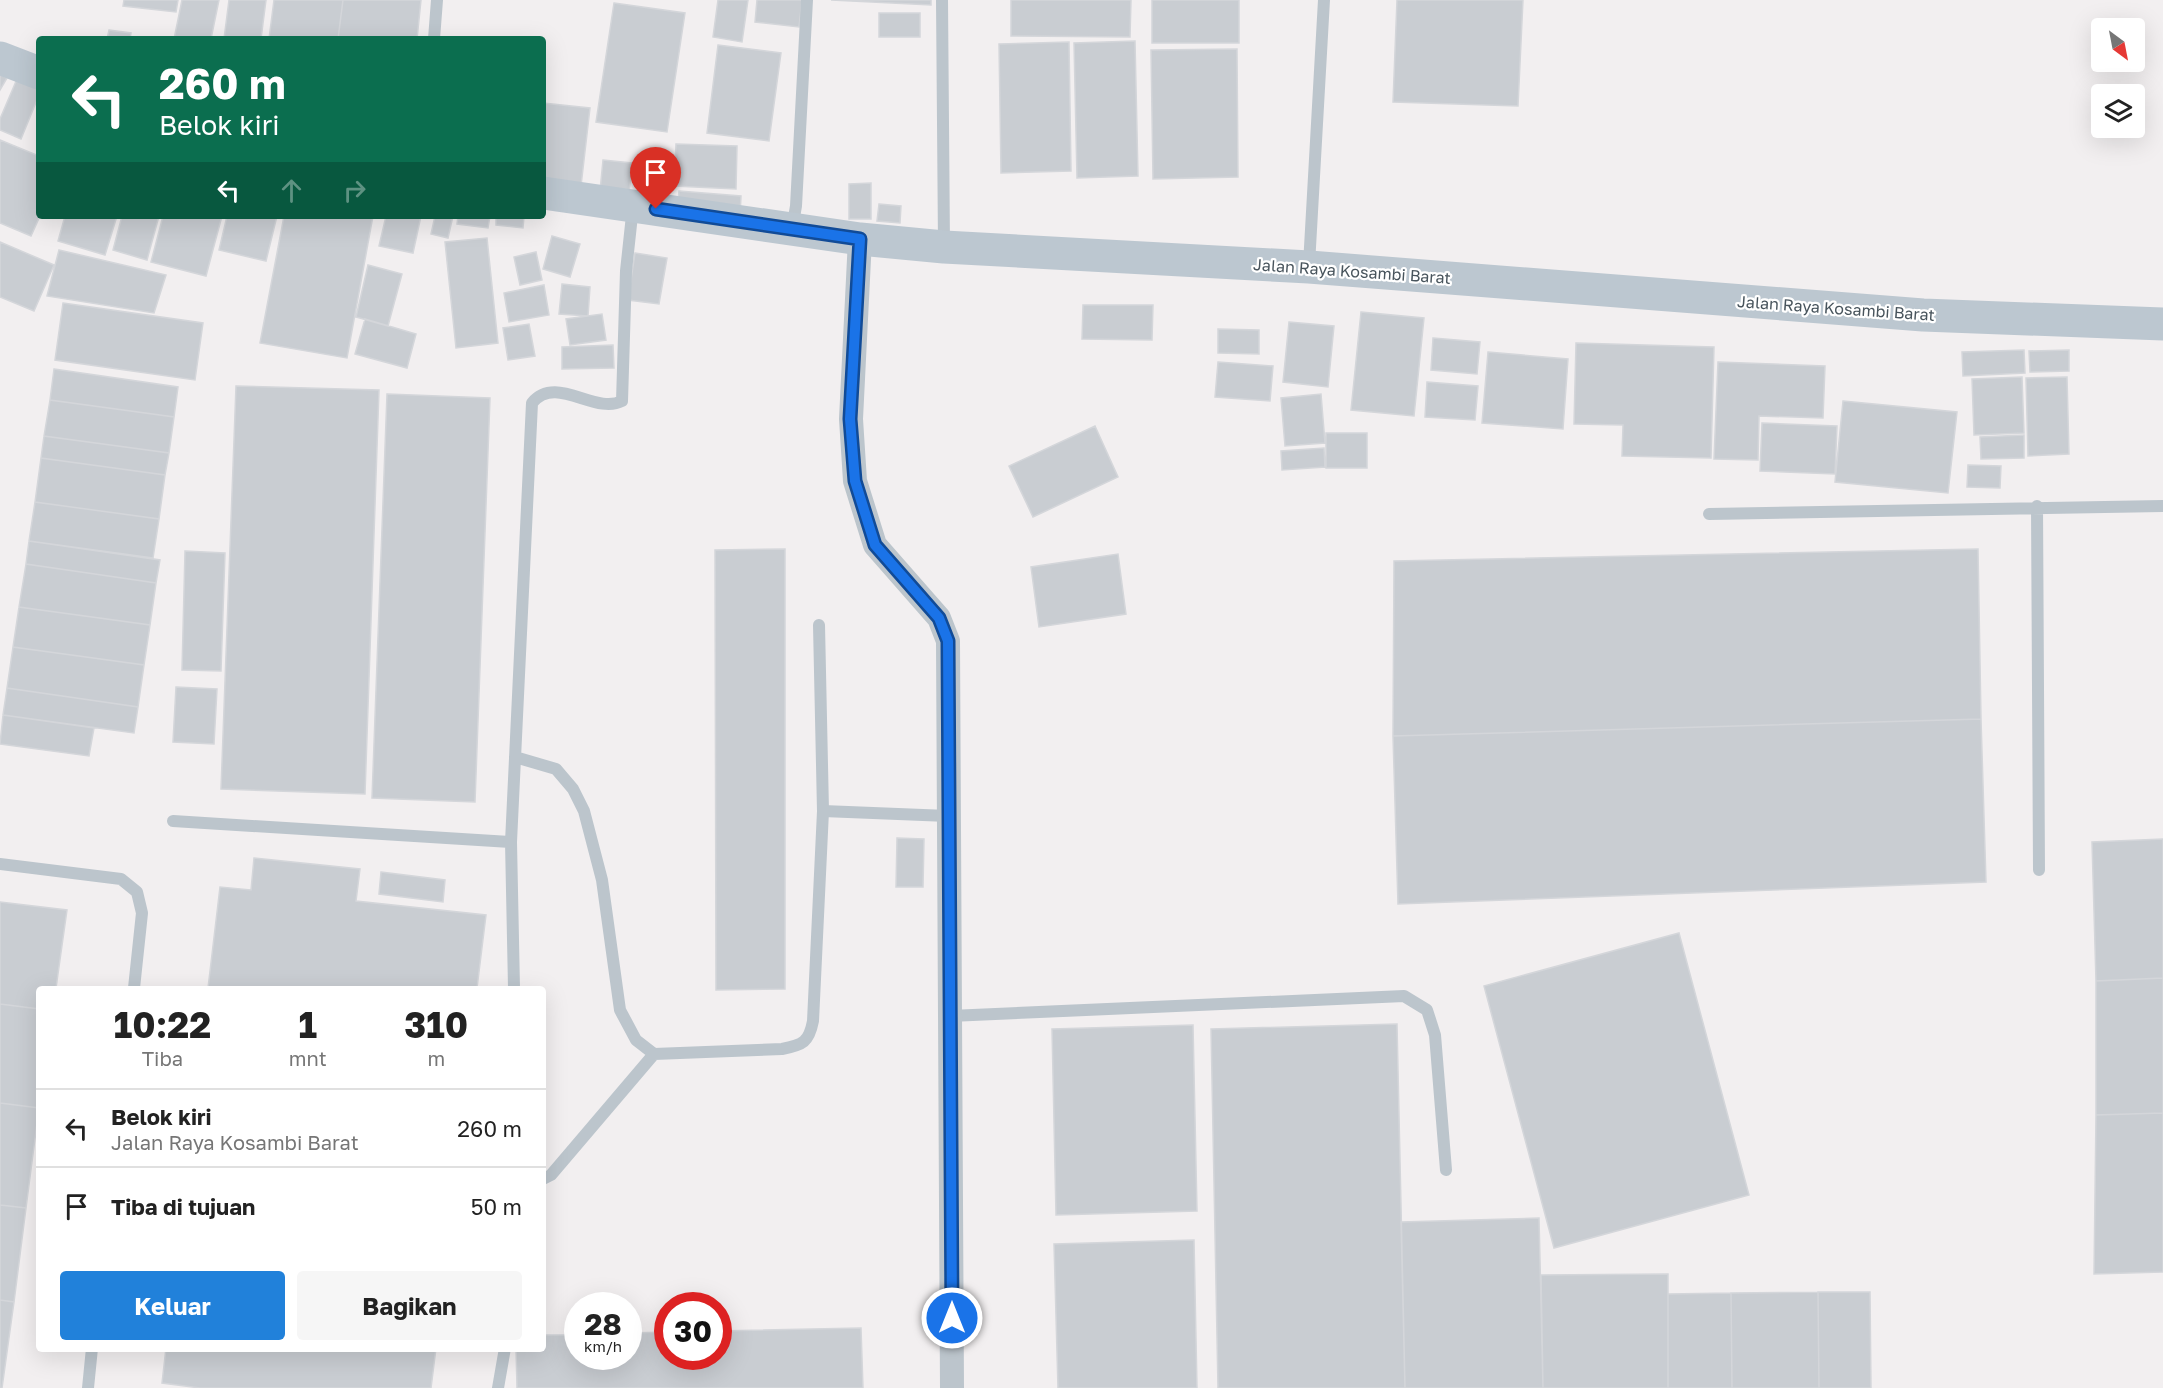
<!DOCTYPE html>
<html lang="id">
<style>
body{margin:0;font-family:"Golos Text",sans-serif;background:#f6f6f6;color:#222;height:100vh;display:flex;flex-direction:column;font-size:22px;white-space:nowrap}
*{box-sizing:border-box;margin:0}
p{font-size:20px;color:#767676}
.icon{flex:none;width:33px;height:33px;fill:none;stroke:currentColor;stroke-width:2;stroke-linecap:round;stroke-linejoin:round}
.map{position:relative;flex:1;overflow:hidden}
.sheet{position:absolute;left:36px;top:986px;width:510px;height:366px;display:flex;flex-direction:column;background:#fff;border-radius:6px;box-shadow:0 6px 24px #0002}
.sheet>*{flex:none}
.top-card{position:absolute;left:36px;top:36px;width:510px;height:183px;border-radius:6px;box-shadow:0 6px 24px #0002;background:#0b6e4f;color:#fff;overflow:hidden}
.needle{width:39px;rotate:148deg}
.buttons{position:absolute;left:2091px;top:18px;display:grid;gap:12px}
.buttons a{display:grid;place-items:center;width:54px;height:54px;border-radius:6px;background:#fff;box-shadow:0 6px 24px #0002;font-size:30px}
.speed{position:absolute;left:564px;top:1292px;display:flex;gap:12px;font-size:30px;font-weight:700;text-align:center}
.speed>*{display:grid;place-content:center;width:78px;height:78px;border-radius:50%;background:#fff;box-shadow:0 6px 24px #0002;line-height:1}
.speed small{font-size:15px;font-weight:400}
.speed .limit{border:9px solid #d22;background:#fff;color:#111}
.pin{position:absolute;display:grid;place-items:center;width:51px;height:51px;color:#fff;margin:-62px -26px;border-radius:50% 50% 50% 0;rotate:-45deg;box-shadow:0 0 6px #0007}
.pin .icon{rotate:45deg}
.me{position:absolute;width:66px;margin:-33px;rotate:0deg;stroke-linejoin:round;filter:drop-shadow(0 0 4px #0008)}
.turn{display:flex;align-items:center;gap:21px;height:126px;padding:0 24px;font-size:27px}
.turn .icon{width:78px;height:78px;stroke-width:2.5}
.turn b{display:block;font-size:42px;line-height:51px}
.lanes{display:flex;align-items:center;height:57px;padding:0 24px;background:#0003;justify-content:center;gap:30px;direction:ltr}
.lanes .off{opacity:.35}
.eta{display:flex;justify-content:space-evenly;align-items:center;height:102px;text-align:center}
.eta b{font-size:36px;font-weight:700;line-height:42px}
.cta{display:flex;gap:12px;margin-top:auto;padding:12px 24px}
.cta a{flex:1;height:69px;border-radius:6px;background:#2181da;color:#fff;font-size:24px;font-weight:700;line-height:69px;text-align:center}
.cta a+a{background:#f6f6f6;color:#222}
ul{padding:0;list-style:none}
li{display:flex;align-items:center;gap:18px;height:78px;padding:0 24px;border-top:2px solid #e0e0e0}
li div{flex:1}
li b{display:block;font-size:22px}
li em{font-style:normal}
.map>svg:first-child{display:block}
.building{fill:#c9cdd2;stroke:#d4d6da;stroke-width:1.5}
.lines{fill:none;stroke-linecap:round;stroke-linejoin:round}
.service{stroke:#bcc5cc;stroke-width:12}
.minor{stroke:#bcc5cc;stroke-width:24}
.secondary{stroke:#bcc7d0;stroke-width:33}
.route-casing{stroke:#114b97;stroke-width:15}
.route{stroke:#1a73e8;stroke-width:10}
.labels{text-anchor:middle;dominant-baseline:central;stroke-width:4.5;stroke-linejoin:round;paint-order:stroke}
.street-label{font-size:16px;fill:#48545c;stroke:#fff}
</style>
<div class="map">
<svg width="2163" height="1388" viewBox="0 0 2163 1388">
<rect width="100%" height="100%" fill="#f2eff0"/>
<!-- building -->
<path class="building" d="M 124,0 L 178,0 L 176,12 L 123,6 Z
M 182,0 L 219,0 L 211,39 L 174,39 Z
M 229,0 L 266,0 L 261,39 L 224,39 Z
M 274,0 L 343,0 L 338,39 L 269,39 Z
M 343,0 L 421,0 L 417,39 L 338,39 Z
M 718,0 L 748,0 L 742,42 L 713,37 Z
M 757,0 L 802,0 L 799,27 L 755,22 Z
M 831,0 L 931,0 L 931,5 Z
M 1011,0 L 1131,0 L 1130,37 L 1011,36 Z
M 1152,0 L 1239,0 L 1239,43 L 1152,43 Z
M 1397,0 L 1523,0 L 1518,106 L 1393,102 Z
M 614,3 L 685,13 L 667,132 L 596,122 Z
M 879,13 L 920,13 L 920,37 L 879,37 Z
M 109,30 L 131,33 L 130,39 L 107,39 Z
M 1135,41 L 1138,176 L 1077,178 L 1074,43 Z
M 1069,42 L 1071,171 L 1001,173 L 999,44 Z
M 718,45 L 781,53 L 769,141 L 707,133 Z
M 1237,49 L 1238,177 L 1153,179 L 1151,50 Z
M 0,74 L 7,78 L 0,90 Z
M 17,79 L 39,88 L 39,95 L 21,139 L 0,130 L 0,119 Z
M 543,103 L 590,108 L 581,186 L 543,182 Z
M 0,140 L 39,156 L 40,216 L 31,236 L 0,223 Z
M 676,144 L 737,146 L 736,189 L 674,186 Z
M 603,160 L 632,163 L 629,193 L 600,191 Z
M 871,183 L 871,219 L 849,219 L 849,184 Z
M 679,191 L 741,196 L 740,216 L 677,211 Z
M 879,204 L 901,206 L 900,223 L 877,221 Z
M 65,216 L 117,216 L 105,255 L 58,241 Z
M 122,216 L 159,216 L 147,260 L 113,250 Z
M 163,216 L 222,216 L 206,276 L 151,262 Z
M 227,216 L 277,216 L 266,261 L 219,250 Z
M 284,216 L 373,216 L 347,358 L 260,343 Z
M 386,216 L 421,216 L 413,253 L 379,246 Z
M 435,216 L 453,216 L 448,238 L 431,234 Z
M 458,216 L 490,216 L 488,228 L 457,224 Z
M 496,216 L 524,216 L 523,228 L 496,225 Z
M 552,236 L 580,244 L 570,277 L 543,269 Z
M 487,238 L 498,343 L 456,348 L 445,242 Z
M 0,242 L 54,265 L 34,311 L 0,297 Z
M 59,250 L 166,275 L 154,313 L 47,296 Z
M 536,252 L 542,280 L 520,285 L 514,257 Z
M 635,253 L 667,258 L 659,304 L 628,300 Z
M 368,265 L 402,274 L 388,326 L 356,317 Z
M 562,284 L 590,287 L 588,316 L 559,314 Z
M 544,285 L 549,315 L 509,322 L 504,293 Z
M 63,303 L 203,323 L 195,380 L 55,360 Z
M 1083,305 L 1153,305 L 1152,340 L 1082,339 Z
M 1361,312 L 1424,318 L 1414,416 L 1351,410 Z
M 602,314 L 606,340 L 570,345 L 566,319 Z
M 365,319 L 416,334 L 407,368 L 355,354 Z
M 1289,322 L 1334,326 L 1328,387 L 1283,382 Z
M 529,324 L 535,356 L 508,360 L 503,328 Z
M 1218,329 L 1259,330 L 1259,354 L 1218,353 Z
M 1433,338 L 1480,342 L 1477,374 L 1431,370 Z
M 1576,343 L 1714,347 L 1711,458 L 1622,456 L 1623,425 L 1574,424 Z
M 613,345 L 614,368 L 562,369 L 562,347 Z
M 2024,350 L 2025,373 L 1963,376 L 1962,352 Z
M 2069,350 L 2069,371 L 2030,372 L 2029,351 Z
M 1488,352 L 1568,359 L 1563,429 L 1482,423 Z
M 1218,362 L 1273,366 L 1270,401 L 1215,397 Z
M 1718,362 L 1825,366 L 1823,418 L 1759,416 L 1758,460 L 1714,459 Z
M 54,369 L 178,387 L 174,417 L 50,400 Z
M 2022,377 L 2024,433 L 1974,435 L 1972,379 Z
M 2067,377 L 2069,454 L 2028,456 L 2026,378 Z
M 1427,382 L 1478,386 L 1475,420 L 1425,417 Z
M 236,386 L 379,390 L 365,794 L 221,789 Z
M 387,394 L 490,398 L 475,802 L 372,798 Z
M 1321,394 L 1325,443 L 1285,446 L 1281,398 Z
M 50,400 L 174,417 L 169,453 L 44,436 Z
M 1843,401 L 1957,412 L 1948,493 L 1835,482 Z
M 1762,423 L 1837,426 L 1835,474 L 1760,471 Z
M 1095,426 L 1118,477 L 1033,517 L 1009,466 Z
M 1326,433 L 1367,433 L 1367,468 L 1326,468 Z
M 2024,435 L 2024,458 L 1981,459 L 1980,437 Z
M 44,436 L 169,453 L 165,475 L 41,458 Z
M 1324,448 L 1325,467 L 1282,470 L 1281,451 Z
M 41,458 L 165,475 L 159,519 L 35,502 Z
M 1968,465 L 2001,466 L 2000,488 L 1967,487 Z
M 35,502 L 159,519 L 153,558 L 29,541 Z
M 29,541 L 160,560 L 156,583 L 26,564 Z
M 785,549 L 785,989 L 716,990 L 715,550 Z
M 1978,549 L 1981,719 L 1393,736 L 1394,561 Z
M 185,551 L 225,553 L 221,671 L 182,670 Z
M 1118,554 L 1126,614 L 1039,627 L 1031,567 Z
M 26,564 L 156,583 L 150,625 L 19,607 Z
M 19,607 L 150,625 L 144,665 L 13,647 Z
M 13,647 L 144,665 L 138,707 L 7,688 Z
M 176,687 L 217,689 L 214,744 L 173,742 Z
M 7,688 L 138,707 L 134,733 L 3,715 Z
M 3,715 L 94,728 L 89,756 L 0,744 Z
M 1981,719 L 1986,882 L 1398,904 L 1393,736 Z
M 897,838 L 924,839 L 923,887 L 896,887 Z
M 2163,839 L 2163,978 L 2096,981 L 2092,842 Z
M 254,858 L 360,869 L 356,901 L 486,915 L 477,988 L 208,988 L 220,887 L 251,890 Z
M 381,872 L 445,880 L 443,902 L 379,894 Z
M 0,902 L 67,910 L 56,988 L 39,988 L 39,1009 L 0,1004 Z
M 1679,933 L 1749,1195 L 1554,1248 L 1484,986 Z
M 2163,978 L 2163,1113 L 2096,1115 L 2096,981 Z
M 0,1004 L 39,1009 L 39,1108 L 0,1103 Z
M 1397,1024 L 1405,1388 L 1218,1388 L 1211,1029 Z
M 1193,1025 L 1197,1211 L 1056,1215 L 1052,1029 Z
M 0,1103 L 39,1108 L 26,1208 L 0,1205 Z
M 2163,1113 L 2163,1272 L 2094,1274 L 2096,1115 Z
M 0,1205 L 26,1208 L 14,1302 L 0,1300 Z
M 1539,1218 L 1543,1388 L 1405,1388 L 1401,1222 Z
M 1194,1240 L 1197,1388 L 1058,1388 L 1054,1244 Z
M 1668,1274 L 1668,1388 L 1543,1388 L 1541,1275 Z
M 1818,1292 L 1819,1388 L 1732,1388 L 1731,1293 Z
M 1818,1292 L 1870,1292 L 1871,1388 L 1819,1388 Z
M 1731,1293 L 1732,1388 L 1668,1388 L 1668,1294 Z
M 0,1300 L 14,1302 L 2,1388 L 0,1388 Z
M 861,1328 L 863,1388 L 517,1388 L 516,1348 L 543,1348 L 543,1335 L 578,1335 L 578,1356 L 628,1356 L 628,1333 L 668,1332 L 668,1356 L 718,1356 L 718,1331 Z
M 166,1348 L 436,1348 L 431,1388 L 200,1388 L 162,1383 Z"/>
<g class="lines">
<!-- service -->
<path class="service" d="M 942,0 L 944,245
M 434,39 L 437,0
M 792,229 L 796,206 L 807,0
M 1309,265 L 1324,0
M 2037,506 L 2039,870
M 1709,514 L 2163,506
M 819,625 L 823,811
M 515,757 L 556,769 L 573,789 L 584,811 L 602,880 L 620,1010 L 636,1040 L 654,1054 L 782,1049 C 803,1045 809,1042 813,1021 L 823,811 L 948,816
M 173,821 L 511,842
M 0,864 L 121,879 L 137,892 L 142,913 L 134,988
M 514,988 L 511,842 L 532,403 C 556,374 595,415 622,401 L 626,271 L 633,206
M 950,1016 L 1404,996 L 1427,1010 L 1435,1035 L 1446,1170
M 543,1179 L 551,1175 L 654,1054
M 88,1388 L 92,1348
M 498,1388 L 505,1348"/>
<!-- minor -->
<path class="minor" d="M 860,239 L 851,419 L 855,481 L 875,545 L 939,618 L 948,641 L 952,1388"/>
<!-- secondary -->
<path class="secondary" d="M 0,58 L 39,73
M 543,193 L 860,239 L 944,247 L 1309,267 L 1923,315 L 2163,324"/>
</g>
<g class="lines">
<defs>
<path id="route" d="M 656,209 L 860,239 L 850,419 L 855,481 L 875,545 L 939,618 L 948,641 L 952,1318"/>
</defs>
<!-- route casing -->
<use href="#route" class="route-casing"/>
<!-- route -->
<use href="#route" class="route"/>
</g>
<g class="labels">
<!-- street labels -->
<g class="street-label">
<text transform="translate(1352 271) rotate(4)">Jalan Raya Kosambi Barat</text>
<text transform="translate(1836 308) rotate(4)">Jalan Raya Kosambi Barat</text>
</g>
</g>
</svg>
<div class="buttons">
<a><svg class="needle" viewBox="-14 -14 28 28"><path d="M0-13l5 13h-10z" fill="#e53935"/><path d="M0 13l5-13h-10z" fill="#767676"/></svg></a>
<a><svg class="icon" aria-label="layers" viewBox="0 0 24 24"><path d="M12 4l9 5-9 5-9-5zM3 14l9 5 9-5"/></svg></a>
</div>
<div class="speed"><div>28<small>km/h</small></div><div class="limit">30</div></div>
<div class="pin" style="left:656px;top:209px;background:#d93025"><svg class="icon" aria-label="arrive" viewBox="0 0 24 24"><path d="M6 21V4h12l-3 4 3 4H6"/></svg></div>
<svg class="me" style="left:952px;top:1318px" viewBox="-20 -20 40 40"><circle r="17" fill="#1a73e8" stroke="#fff" stroke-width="3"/><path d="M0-11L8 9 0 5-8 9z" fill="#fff"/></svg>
<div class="top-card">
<div class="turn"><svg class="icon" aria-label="left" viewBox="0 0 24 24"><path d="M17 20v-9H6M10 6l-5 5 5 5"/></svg><div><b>260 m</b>Belok kiri</div></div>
<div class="lanes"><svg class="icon" aria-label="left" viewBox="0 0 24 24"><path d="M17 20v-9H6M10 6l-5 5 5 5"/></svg><svg class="icon off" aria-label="ahead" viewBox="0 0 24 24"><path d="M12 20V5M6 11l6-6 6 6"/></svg><svg class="icon off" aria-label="right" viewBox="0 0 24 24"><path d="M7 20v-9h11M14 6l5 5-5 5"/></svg></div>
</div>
<section class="sheet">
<div class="eta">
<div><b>10:22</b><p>Tiba</p></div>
<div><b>1</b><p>mnt</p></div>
<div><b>310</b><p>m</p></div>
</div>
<ul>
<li><svg class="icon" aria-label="left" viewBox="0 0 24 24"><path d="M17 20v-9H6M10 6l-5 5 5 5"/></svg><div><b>Belok kiri</b><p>Jalan Raya Kosambi Barat</p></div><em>260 m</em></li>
<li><svg class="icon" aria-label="arrive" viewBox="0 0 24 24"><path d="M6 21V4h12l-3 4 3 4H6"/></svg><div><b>Tiba di tujuan</b></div><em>50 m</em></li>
</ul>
<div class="cta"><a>Keluar</a><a>Bagikan</a></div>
</section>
</div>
